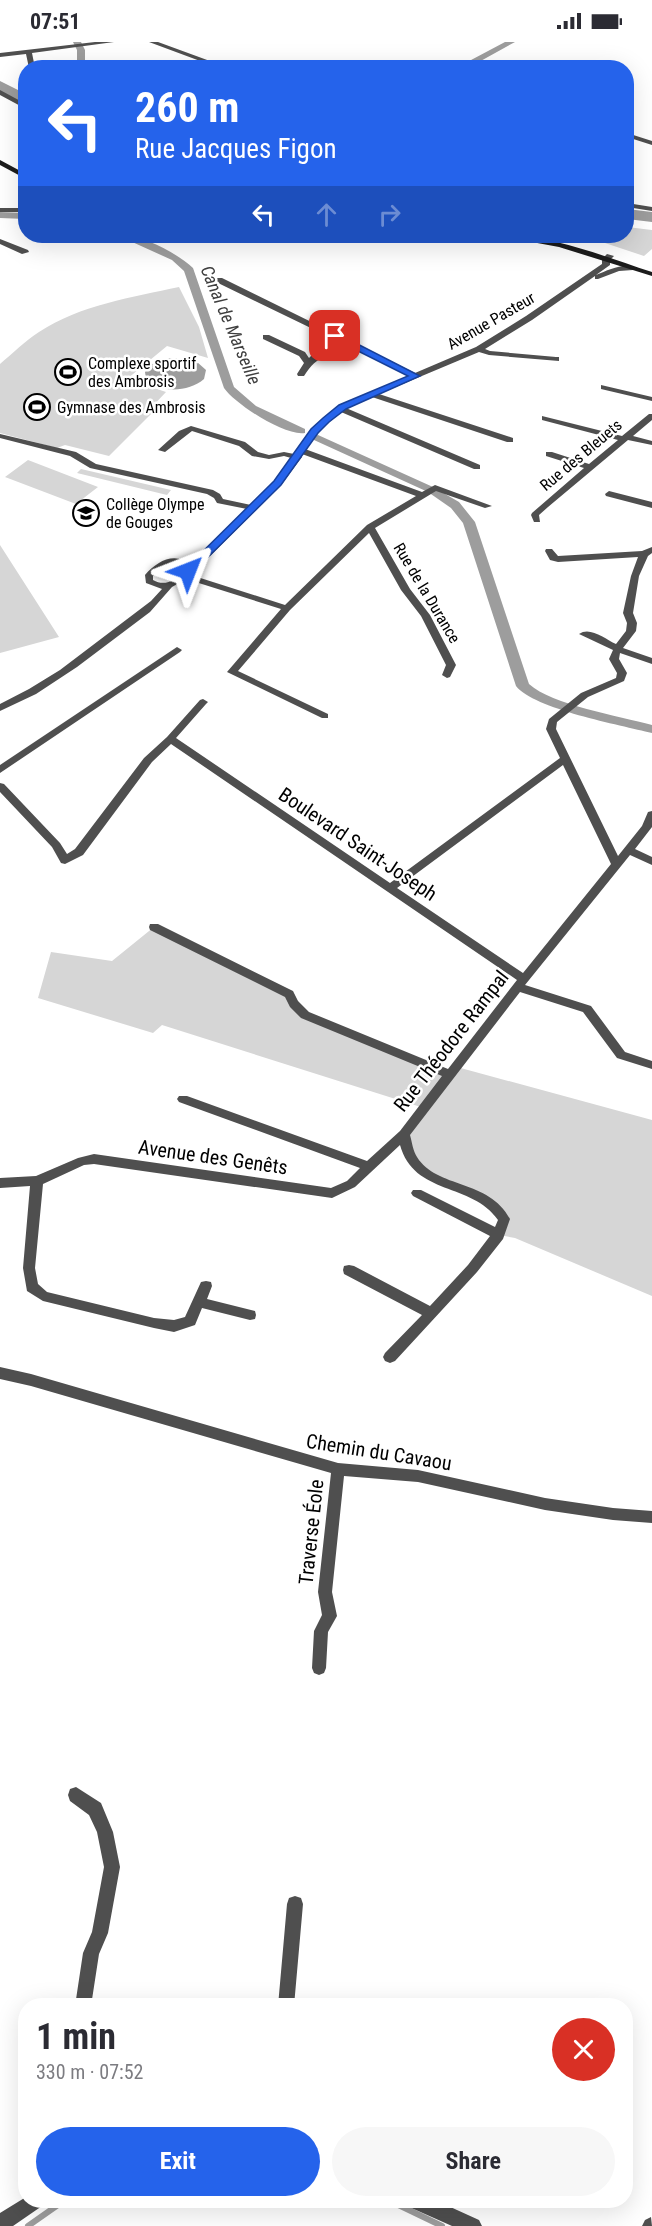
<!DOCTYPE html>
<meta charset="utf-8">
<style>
body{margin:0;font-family:"Roboto Condensed",sans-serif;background:#f7f7f7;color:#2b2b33;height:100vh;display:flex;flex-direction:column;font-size:22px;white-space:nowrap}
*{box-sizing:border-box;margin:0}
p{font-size:20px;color:#7c7c81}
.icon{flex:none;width:33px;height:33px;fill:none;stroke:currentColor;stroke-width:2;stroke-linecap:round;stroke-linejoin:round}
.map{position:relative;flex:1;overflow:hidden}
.side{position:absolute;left:18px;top:1956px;width:615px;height:210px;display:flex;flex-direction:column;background:#fff;border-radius:24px;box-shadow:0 6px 24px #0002}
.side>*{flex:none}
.banner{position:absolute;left:18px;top:18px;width:616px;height:183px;border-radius:24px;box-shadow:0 6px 24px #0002;background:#2563eb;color:#fff;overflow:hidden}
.pin{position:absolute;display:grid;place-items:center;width:51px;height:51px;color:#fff;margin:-26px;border-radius:12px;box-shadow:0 3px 9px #0006}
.me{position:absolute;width:66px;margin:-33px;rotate:45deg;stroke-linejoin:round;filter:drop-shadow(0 0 4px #0008)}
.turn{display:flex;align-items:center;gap:21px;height:126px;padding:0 18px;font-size:27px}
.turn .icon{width:78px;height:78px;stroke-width:2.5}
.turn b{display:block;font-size:42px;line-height:51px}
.lanes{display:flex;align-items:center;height:57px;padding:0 18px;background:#0003;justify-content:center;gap:30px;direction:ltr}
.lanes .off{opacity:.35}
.round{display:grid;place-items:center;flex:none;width:63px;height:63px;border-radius:32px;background:#f7f7f7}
.head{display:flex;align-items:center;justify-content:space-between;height:102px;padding:0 18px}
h1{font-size:36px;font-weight:700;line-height:45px}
.cta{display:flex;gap:12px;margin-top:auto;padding:12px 18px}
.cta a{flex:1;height:69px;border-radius:36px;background:#2563eb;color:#fff;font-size:24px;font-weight:700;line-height:69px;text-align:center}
.cta a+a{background:#f7f7f7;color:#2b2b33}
.status{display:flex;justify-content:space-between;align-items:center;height:42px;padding:0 30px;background:#fff;direction:ltr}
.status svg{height:16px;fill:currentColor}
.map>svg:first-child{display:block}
.green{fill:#d6d6d6}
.water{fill:#9d9d9d}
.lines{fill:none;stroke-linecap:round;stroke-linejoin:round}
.stream{stroke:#9d9d9d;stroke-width:6}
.canal{fill:#9d9d9d;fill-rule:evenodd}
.river{fill:#9d9d9d;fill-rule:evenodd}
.street{fill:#4f4f4f;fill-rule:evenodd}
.secondary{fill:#1c1c1c;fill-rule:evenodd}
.route{fill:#2563eb;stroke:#184099;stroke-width:1.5}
.labels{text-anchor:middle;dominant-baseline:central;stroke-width:5;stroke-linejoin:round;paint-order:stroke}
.far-street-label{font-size:16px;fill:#000;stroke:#fff}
.far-poi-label{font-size:16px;fill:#000;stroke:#fff;text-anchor:start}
.far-water-label{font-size:18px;font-style:italic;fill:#3e3e3e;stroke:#fff}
.street-label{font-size:20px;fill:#000;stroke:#fff}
</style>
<div class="status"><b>07:51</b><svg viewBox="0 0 49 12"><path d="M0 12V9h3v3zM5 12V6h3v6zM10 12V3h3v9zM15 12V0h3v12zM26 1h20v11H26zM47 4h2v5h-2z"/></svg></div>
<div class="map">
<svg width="652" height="2184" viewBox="0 0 652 2184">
<rect width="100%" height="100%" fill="#fff"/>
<!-- green -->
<path class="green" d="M 627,185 L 652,188 L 652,207 L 644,214 L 605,201 L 605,194 L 627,194 Z
M 179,245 L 199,285 L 208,316 L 167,304 L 127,337 L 166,350 L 149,368 L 153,370 L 109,414 L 65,403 L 57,406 L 0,391 L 0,322 C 13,311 25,299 39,290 C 80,263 133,255 179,245 Z
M 28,418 L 98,445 L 76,462 L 5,435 Z
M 81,427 L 171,448 L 167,453 L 77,431 Z
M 0,503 L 59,595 L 0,611 Z
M 154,885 L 289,952 L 305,973 L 450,1033 L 457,1025 L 652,1078 L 652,1254 L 515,1196 L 499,1193 L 499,1167 L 416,1123 L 404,1092 L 424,1066 L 162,983 L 153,991 L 38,956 L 51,910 L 112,919 Z"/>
<!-- water -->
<path class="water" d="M 176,316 L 197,320 L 206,328 L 204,337 C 189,350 160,352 146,337 L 145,330 C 151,319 164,316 176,316 Z"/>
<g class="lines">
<!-- stream -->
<path class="stream" d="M 388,2158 L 442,2184
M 28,2184 L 65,2158"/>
<!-- canal -->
<path class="canal" d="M 73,0 L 81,0 L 85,8 L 85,26 L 77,26 L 77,8 Z
M 505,0 L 515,0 L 468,26 L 456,26 Z
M 0,170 L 26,171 L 26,177 L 0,176 Z
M 119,194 C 141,192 177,211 193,226 L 234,345 L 256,364 L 305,387 L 305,391 C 286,395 235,362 224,346 L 184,229 L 172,218 Z
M 318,393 L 433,445 L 459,460 L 475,480 L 529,642 C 552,663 619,674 652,683 L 652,691 C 620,683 534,667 516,644 L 463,481 L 451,466 L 428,450 L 314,398 L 314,394 Z"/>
<!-- river -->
<path class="river" d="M 0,39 L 26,52 L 26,63 L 0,49 Z
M 627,167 L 652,170 L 652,180 L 627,177 Z"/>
<!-- street -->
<path class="street" d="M 95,0 L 114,0 L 32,11 L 35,26 L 29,26 L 26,12 L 0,15 L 0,11 Z
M 149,0 L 158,0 L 229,26 L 219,26 Z
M 0,48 L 26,62 L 26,67 L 0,53 Z
M 627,91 L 652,99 L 652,103 L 627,95 Z
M 627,161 L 652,165 L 652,169 L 627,165 Z
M 0,166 L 26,166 L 26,170 L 0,170 Z
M 0,197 L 28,208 L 29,210 L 22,212 L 0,202 Z
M 607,212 L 614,214 L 610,218 L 610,223 L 596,233 C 609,228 624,220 637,226 L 633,228 L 619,229 L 598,237 L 595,237 L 595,234 L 532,278 L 485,307 L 490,309 L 556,315 L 559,315 L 559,319 L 489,313 L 479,310 L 379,352 L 513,396 L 513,400 L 507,400 L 372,355 L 346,366 L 480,423 L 480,427 L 474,427 L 341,370 L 317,391 L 305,407 L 422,450 L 435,443 L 492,464 L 485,466 L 436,449 L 375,486 L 410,547 L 430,573 L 456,623 L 450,635 L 447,636 L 442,633 L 446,623 L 421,574 L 401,548 L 369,491 L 290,568 L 238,629 L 328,672 L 328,676 L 322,676 L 227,630 L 281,567 L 186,537 L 172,545 L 150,570 L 77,625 L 36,652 L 0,669 L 0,662 L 29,647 L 60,628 L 151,559 L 162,547 L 146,541 L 145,533 C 157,519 175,509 191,523 L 247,467 L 217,461 L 214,456 L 207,452 L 90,426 L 70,414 L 0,396 L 0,392 L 76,410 L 96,422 L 213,448 L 220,452 L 223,457 L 251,463 L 275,439 L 291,416 L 284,414 L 269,417 L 252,414 L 239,404 L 192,389 L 165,410 L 158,408 L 179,389 L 191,384 L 245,400 L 258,410 L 269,413 L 284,410 L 294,412 L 311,387 L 339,363 L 409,334 L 352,306 C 329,313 318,312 304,334 L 298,334 L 297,332 L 304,321 L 299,314 L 263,297 L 263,293 L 269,293 L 305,310 L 309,316 L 312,313 L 346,303 L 216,240 L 216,236 L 222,236 L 415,331 L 476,305 L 526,274 L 602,222 L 602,217 ZM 302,412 L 416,454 L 367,483 L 285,563 L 191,533 L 281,443 L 302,415 ZM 173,521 L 184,525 L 184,530 C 175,538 165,545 153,538 L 153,534 Z
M 601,343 L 652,355 L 652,359 L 601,347 Z
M 649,372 L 652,372 L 652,378 L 633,394 L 652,399 L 652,403 L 628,398 L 548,465 L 539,473 L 540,480 L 534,480 L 531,473 L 532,471 L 584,426 L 546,414 L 546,410 L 552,410 L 589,422 L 618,398 L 542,378 L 542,374 L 622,394 Z
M 609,449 L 652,460 L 652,466 L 606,454 L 605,452 Z
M 652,505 L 652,511 L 648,514 L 639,534 L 633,571 L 637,581 L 636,589 L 623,606 L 652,616 L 652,622 L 620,611 L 619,617 L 627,631 L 624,639 L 588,655 L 557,680 L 556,687 L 618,814 L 642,784 L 648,770 L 652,769 L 652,785 L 635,807 L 652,815 L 652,823 L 630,813 L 525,943 L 591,964 L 625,1010 L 652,1019 L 652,1027 L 617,1016 L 583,970 L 520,950 L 410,1093 C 412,1100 413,1109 417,1115 C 437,1147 489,1137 510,1177 L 503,1197 L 477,1230 L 395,1319 L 390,1321 L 385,1319 L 383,1315 L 385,1311 L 422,1273 L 344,1232 L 343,1228 L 344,1224 L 349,1223 L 354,1224 L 430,1264 L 468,1223 L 490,1194 L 413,1154 L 411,1151 L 413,1148 L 421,1148 L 495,1185 L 498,1178 C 472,1140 414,1154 400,1103 L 355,1145 L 332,1156 L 94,1122 L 84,1123 L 43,1142 L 35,1226 L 38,1242 L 47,1250 L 154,1276 L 174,1278 L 185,1275 L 201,1240 L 206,1239 L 211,1240 L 212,1244 L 207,1257 L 255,1269 L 256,1273 L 255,1277 L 250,1278 L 202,1266 L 195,1283 L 174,1290 L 154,1286 L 43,1259 L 27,1249 L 23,1226 L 30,1144 L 0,1146 L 0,1136 L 36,1134 L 78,1116 L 94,1112 L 331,1146 L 347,1139 L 360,1126 L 179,1060 L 177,1057 L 179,1054 L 187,1054 L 367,1119 L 400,1089 L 442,1034 L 301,976 L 290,965 L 285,955 L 150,888 L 149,885 L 150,882 L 158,882 L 293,949 L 298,959 L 309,970 L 448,1027 L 517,938 L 171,702 L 152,720 L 83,813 L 65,822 L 61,821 L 52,805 L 0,750 L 0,741 L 4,742 L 60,801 L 67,812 L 75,807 L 144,716 L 167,695 L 200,658 L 203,657 L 208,660 L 206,662 L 176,696 L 390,841 L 560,716 L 546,687 L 549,677 L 581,651 L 616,636 L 617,631 L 609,617 L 613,608 L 579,592 C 590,584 605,597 616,602 L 626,589 L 627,581 L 623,571 L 631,534 L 638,515 L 558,520 L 550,518 L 545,509 L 546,507 L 552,507 L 558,514 L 642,509 ZM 563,723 L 611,822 L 523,931 L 397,846 Z
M 177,605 L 182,608 L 180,610 L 0,731 L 0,723 Z
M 0,1325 L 31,1332 L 338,1421 L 418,1428 L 545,1456 L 613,1466 L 652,1469 L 652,1481 L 613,1478 L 545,1468 L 418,1440 L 344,1434 L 332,1550 L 337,1574 L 328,1590 L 326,1626 L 324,1631 L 319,1633 L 314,1631 L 312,1626 L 314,1589 L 322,1573 L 318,1550 L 331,1431 L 31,1344 L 0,1337 Z
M 76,1745 L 101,1761 L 113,1790 L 120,1825 L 108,1891 L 99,1912 L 91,1964 L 75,1964 L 83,1911 L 92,1890 L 104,1825 L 97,1790 L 89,1773 L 70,1759 L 68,1753 L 70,1747 Z
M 295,1854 L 301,1856 L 303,1862 L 294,1964 L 278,1964 L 287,1862 L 289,1856 Z
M 26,2155 L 26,2158 L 45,2158 L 42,2164 L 13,2184 L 0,2184 L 0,2171 Z
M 404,2158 L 435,2158 L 479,2178 L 482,2184 L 452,2184 L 407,2164 Z
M 651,2175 L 652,2184 L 642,2184 L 645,2178 Z"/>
<!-- secondary -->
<path class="secondary" d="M 0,118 L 26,132 L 26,137 L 0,123 Z
M 507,194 C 556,194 605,215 652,230 L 652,234 L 559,205 L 510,196 Z"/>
</g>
<!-- route -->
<path class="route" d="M 332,292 L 338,292 L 420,334 L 346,367 L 329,380 L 318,391 L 281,443 L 192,531 L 185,531 L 185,527 L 274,439 L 311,387 L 323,376 L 339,363 L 408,334 L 332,296 Z"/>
<!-- icons -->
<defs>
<symbol id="stadium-ring" viewBox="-11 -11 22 22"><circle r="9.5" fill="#fff" stroke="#000" stroke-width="1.5"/><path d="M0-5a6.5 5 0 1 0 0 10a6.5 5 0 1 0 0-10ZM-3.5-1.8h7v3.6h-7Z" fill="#000"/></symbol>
<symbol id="school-ring" viewBox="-11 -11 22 22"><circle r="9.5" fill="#fff" stroke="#000" stroke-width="1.5"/><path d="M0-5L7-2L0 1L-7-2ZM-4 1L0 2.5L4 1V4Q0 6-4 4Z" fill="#000"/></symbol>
</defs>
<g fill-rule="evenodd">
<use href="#stadium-ring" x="53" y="315" width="30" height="30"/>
<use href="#stadium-ring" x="22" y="350" width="30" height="30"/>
<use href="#school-ring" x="71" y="456" width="30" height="30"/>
</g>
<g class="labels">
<!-- far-street labels -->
<g class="far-street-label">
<text transform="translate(491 279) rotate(-30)">Avenue Pasteur</text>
<text transform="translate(581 413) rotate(-40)">Rue des Bleuets</text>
<text transform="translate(427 551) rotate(59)">Rue de la Durance</text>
</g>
<!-- far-poi labels -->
<g class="far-poi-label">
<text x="88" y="321">Complexe sportif<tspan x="88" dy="18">des Ambrosis</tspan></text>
<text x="57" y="365">Gymnase des Ambrosis</text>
<text x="106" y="462">Collège Olympe<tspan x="106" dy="18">de Gouges</tspan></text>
</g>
<!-- far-water labels -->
<g class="far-water-label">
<text transform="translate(231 283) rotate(67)">Canal de Marseille</text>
</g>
<!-- street labels -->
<g class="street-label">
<text transform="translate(358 802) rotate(34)">Boulevard Saint-Joseph</text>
<text transform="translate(451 999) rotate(-52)">Rue Théodore Rampal</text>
<text transform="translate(213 1115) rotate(8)">Avenue des Genêts</text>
<text transform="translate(379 1410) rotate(9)">Chemin du Cavaou</text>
<text transform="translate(311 1490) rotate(-84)">Traverse Éole</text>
</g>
</g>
</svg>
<div class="pin" style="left:335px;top:294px;background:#d93025"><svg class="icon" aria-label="arrive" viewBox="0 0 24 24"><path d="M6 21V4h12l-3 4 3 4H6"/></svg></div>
<svg class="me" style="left:188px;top:529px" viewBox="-20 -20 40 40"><path d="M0-17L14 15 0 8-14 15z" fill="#2563eb" stroke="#fff" stroke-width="4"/></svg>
<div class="banner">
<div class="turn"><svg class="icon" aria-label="left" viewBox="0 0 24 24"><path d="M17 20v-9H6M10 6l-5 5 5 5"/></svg><div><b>260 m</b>Rue Jacques Figon</div></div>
<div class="lanes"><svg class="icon" aria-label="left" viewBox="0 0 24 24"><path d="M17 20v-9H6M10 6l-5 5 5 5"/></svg><svg class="icon off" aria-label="ahead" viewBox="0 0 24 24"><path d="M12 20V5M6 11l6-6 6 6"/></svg><svg class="icon off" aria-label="right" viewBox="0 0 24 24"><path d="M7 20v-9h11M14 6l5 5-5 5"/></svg></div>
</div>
<section class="side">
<div class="head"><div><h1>1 min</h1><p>330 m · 07:52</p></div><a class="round" style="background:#d93025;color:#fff"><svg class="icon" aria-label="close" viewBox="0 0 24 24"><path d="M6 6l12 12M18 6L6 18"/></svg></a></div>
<div class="cta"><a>Exit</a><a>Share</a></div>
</section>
</div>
